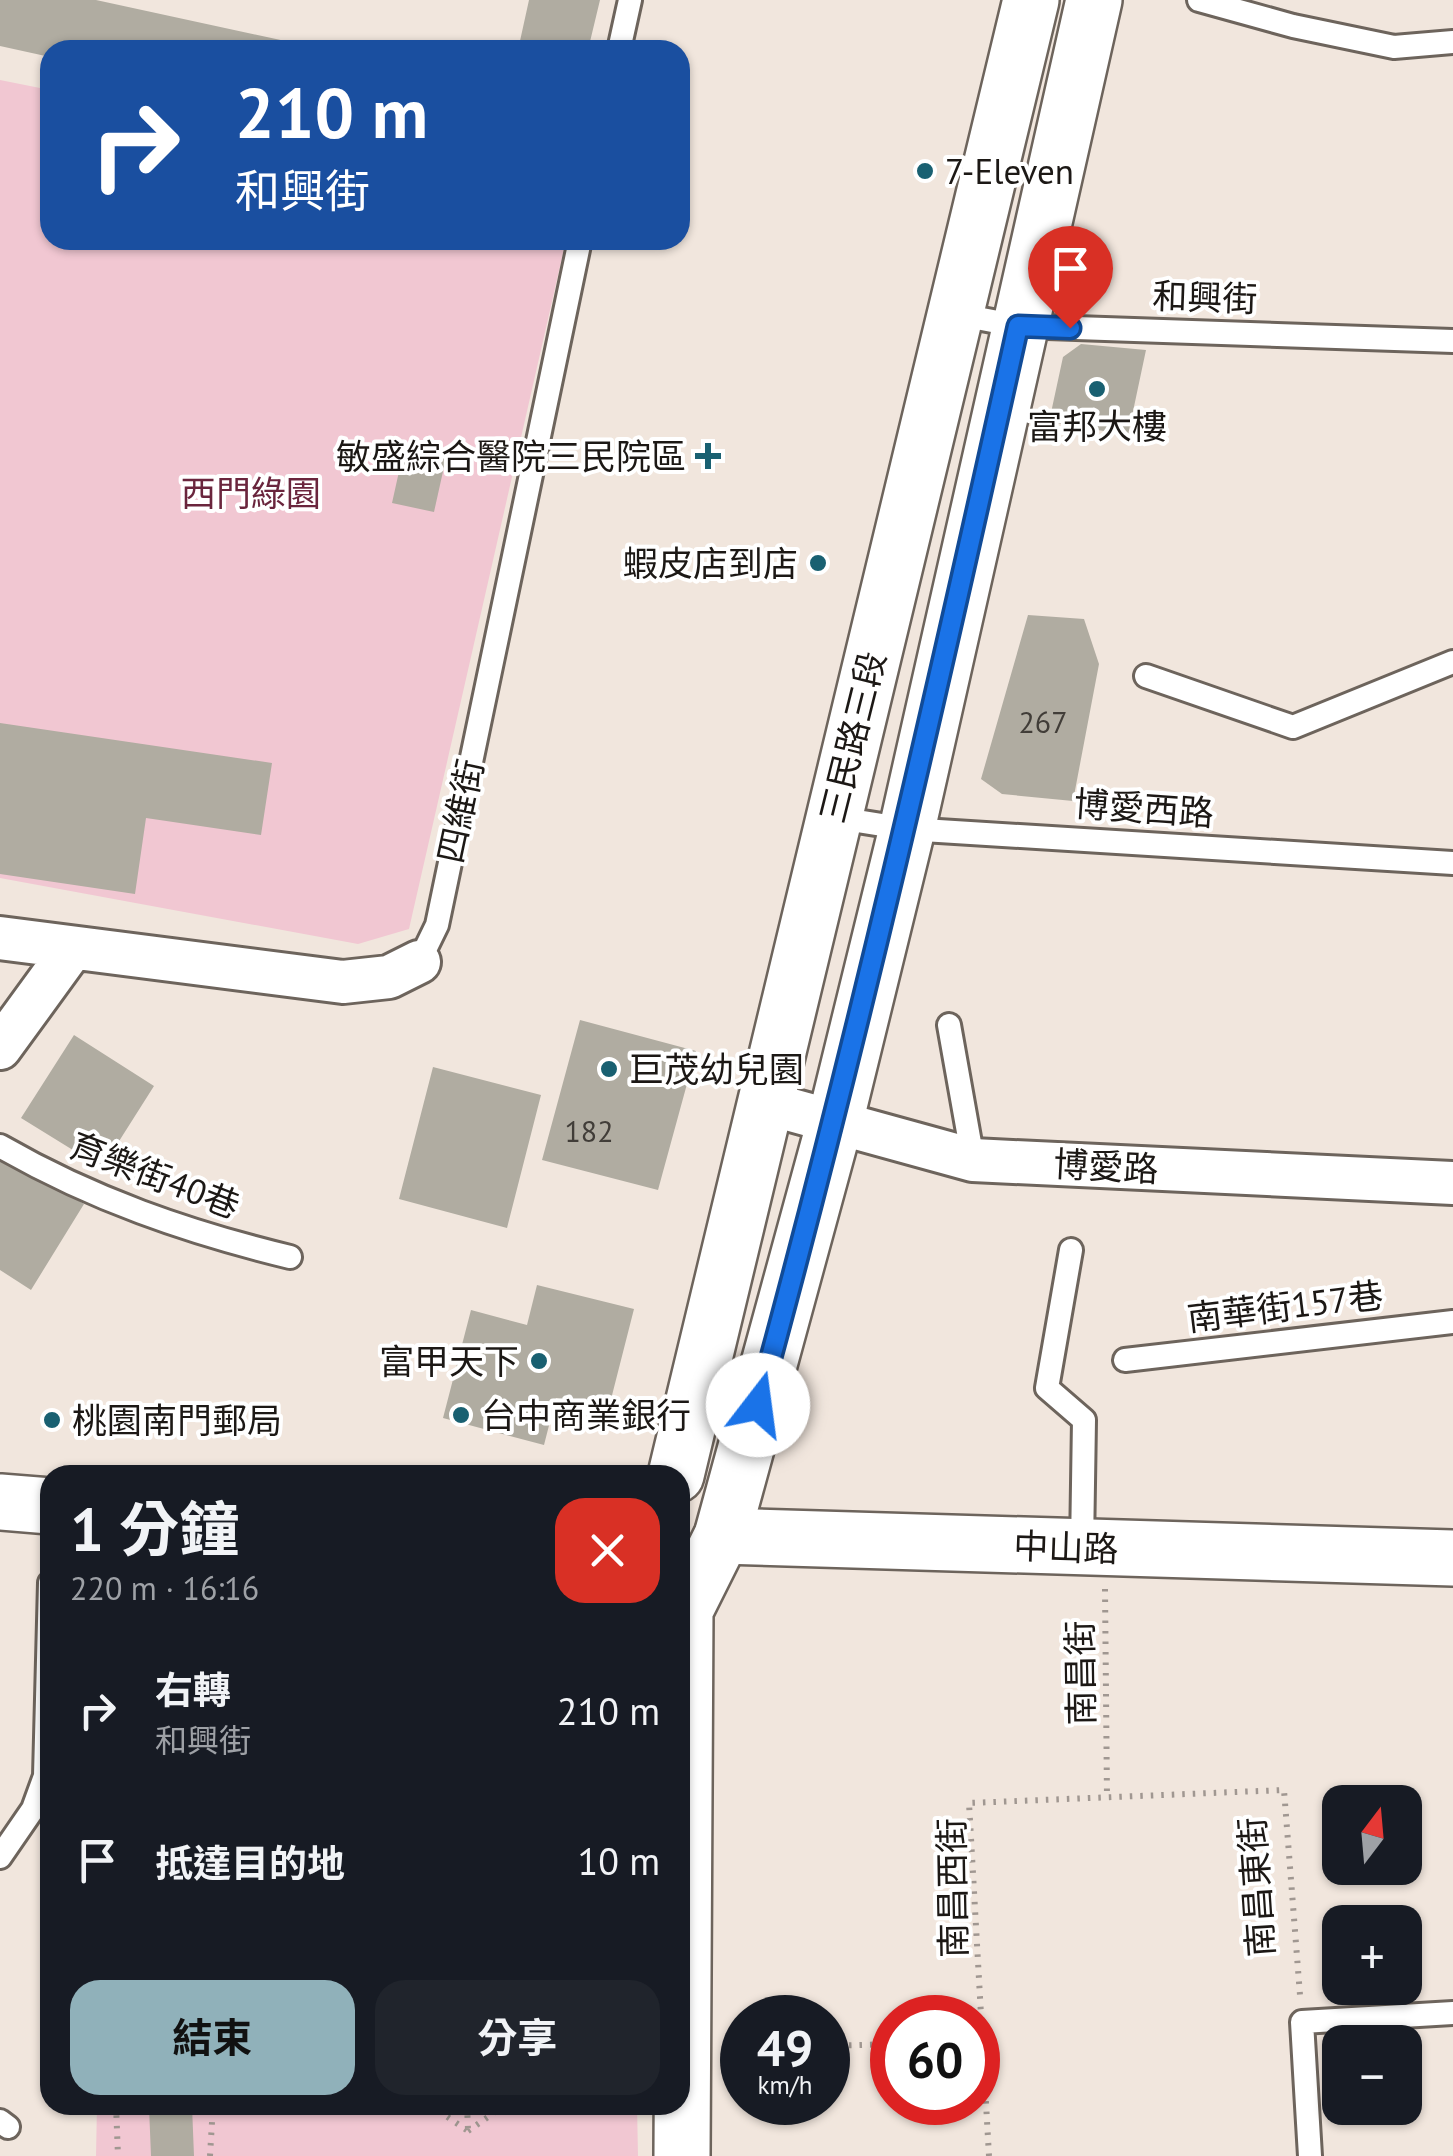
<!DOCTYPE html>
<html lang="zh-TW">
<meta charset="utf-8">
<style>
body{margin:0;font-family:"PT Sans","Noto Sans TC",sans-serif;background:#20242c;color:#f1f3f6;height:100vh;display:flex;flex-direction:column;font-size:38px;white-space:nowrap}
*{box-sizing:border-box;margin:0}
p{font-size:32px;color:#9ea1a6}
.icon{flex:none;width:55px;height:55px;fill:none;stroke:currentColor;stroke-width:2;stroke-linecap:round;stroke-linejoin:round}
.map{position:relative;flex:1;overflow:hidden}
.side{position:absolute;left:40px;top:1465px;width:650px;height:650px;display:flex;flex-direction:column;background:#171b24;border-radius:30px;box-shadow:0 2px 8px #0004}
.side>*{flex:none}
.hud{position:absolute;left:40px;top:40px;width:650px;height:210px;border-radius:30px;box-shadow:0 2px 8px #0004;background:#1a4fa0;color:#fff;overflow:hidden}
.needle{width:65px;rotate:16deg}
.tools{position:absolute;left:1322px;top:1785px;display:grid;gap:20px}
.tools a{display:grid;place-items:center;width:100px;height:100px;border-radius:20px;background:#171b24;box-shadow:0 2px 8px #0004;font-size:50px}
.speed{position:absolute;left:720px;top:1995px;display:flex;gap:20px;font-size:50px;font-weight:700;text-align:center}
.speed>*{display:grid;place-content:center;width:130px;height:130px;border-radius:50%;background:#171b24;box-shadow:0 2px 8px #0004;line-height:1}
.speed small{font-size:25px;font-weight:400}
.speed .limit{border:15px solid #d22;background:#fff;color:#111}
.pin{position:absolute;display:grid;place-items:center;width:85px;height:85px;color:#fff;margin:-102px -42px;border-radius:50% 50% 50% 0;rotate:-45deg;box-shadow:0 0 10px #0007}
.pin .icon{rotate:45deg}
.me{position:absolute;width:110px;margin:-55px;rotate:15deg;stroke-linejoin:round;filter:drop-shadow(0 0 8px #0008)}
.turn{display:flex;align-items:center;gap:35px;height:210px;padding:0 30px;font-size:45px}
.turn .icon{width:130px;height:130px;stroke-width:2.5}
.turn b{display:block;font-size:70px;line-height:85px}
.round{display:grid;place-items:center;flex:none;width:105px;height:105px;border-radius:30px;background:#20242c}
.headline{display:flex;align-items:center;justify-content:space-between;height:170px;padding:0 30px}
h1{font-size:60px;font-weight:700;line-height:75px}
.button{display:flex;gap:20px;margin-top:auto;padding:20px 30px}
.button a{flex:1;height:115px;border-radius:30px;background:#90b1ba;color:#111;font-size:40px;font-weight:700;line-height:115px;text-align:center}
.button a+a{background:#20242c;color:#f1f3f6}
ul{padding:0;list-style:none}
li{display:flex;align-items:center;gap:30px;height:150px;padding:0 30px}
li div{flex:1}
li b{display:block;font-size:38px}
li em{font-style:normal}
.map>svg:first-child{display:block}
.green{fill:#f1c7d2}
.building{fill:#b0aca1}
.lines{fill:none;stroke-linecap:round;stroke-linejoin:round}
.lane-casing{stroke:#6d645c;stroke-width:28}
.street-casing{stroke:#6d645c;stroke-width:48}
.secondary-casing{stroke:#6d645c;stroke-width:60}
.primary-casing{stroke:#6d645c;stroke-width:60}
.path{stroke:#a09791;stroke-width:6;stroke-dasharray:2.5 8;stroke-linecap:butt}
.lane{stroke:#fff;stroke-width:22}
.street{stroke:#fff;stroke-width:42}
.secondary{stroke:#fff;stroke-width:55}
.primary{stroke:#fff;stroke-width:55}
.route-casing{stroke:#114b97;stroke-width:25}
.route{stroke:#1a73e8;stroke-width:18}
.poi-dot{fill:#196071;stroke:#fff;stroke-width:4}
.labels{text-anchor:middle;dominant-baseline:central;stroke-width:8;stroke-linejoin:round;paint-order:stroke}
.number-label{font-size:30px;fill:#413d38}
.poi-label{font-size:35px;fill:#1c1815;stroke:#fff;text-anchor:start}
.street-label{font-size:35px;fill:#1c1815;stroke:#fff}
.park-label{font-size:35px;fill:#6a253d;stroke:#fff}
</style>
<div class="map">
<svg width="1453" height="2156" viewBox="0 0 1453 2156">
<rect width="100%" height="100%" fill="#f1e6dd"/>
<!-- green -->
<path class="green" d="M 0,80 L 50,90 L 50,240 L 566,240 L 409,929 L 358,944 L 0,878 Z
M 97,2105 L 637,2105 L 638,2156 L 96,2156 Z"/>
<!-- building -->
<path class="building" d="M 0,0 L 96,0 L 327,50 L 50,50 L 50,57 L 0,46 Z
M 529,0 L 600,0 L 588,50 L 518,50 Z
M 1081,344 L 1146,350 L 1128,435 L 1049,422 L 1063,357 Z
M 404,449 L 446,458 L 434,512 L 392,503 Z
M 1028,615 L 1084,619 L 1099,664 L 1073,801 L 1002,794 L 981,779 Z
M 0,723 L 272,763 L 261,835 L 146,818 L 135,894 L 0,874 Z
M 580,1020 L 696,1051 L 658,1190 L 542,1160 Z
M 74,1035 L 154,1086 L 102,1168 L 21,1118 Z
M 433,1067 L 541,1095 L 507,1228 L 399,1199 Z
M 0,1152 L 84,1204 L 31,1290 L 0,1270 Z
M 537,1285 L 634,1309 L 608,1411 L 556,1398 L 544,1445 L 443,1418 L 471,1310 L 527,1325 Z
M 192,2106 L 194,2156 L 151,2156 L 149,2107 Z"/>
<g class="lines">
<defs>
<path id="lane" d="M 1199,0 L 1293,26 L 1394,47 L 1453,42
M 619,50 L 630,0
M 956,314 L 1018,326 L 1453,341
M 1146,676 L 1293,727 L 1453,662
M 832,817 L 907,829 L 1453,863
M 419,962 L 437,925 L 580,240
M 949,1025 L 973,1160
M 0,1146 C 92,1199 187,1232 290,1257
M 1071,1250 L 1047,1388 L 1084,1420 L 1082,1547
M 1125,1360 L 1453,1322
M 0,1857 L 33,1809 L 45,1776 L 50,1583
M 0,2121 L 8,2127
M 1310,2156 L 1302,2022 L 1453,2013"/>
<path id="street" d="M 0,938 L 343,982 L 389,977 L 419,962
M 0,1048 L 72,949
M 766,1103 L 973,1160 L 1453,1183"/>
<path id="secondary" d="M 722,1536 L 1453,1558"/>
<path id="primary" d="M 676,1475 L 1031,0
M 0,1502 L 50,1506
M 680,1594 L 685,1610 L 682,2156
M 685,1610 L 722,1536 L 835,1122 L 907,829 L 1094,0"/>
</defs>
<!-- lane casing -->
<use href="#lane" class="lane-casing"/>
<!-- street casing -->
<use href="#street" class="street-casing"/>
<!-- secondary casing -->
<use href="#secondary" class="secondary-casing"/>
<!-- primary casing -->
<use href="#primary" class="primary-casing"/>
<!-- path -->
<path class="path" d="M 1105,1589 L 1107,1798
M 828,2046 L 892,2044
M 724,2048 L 742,2048
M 116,2105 L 118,2156
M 430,2105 L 468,2131
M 467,2105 L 468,2130
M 468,2131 L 505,2105
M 210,2156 L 213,2105
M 989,2156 L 969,1803 L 1284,1790 L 1300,1995"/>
<!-- lane -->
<use href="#lane" class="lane"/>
<!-- street -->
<use href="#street" class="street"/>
<!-- secondary -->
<use href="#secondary" class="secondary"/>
<!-- primary -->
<use href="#primary" class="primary"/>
</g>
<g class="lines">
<defs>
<path id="route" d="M 758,1405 C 856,1048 938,688 1018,326 L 1070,328"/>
</defs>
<!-- route casing -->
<use href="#route" class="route-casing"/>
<!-- route -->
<use href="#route" class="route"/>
</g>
<!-- markers -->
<g class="poi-dot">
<circle cx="925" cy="171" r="10"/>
<circle cx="1097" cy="389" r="10"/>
<path d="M703 441h10v10h10v10h-10v10h-10v-10h-10v-10h10z"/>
<circle cx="818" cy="563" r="10"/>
<circle cx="609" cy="1069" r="10"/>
<circle cx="539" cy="1361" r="10"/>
<circle cx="461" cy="1415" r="10"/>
<circle cx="52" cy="1420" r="10"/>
</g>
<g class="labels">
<!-- number labels -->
<g class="number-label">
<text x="1043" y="721">267</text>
<text x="589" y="1130">182</text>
</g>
<!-- poi labels -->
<g class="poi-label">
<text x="945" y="171">7-Eleven</text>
<text x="1097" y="426" text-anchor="middle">富邦大樓</text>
<text x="686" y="456" text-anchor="end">敏盛綜合醫院三民院區</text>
<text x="798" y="563" text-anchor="end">蝦皮店到店</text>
<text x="629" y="1069">巨茂幼兒園</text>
<text x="519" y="1361" text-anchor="end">富甲天下</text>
<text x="481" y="1415">台中商業銀行</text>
<text x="72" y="1420">桃園南門郵局</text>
</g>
<!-- street labels -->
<g class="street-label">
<text transform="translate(1205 297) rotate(2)">和興街</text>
<text transform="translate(852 737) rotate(-76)">三民路三段</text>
<text transform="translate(1144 808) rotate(4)">博愛西路</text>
<text transform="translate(460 811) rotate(-78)">四維街</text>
<text transform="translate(1106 1166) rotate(3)">博愛路</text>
<text transform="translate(155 1175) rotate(21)">育樂街40巷</text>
<text transform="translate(1285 1306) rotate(-7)">南華街157巷</text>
<text transform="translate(1066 1547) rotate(2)">中山路</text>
<text transform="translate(1080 1673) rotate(-91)">南昌街</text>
<text transform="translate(1256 1887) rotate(-94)">南昌東街</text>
<text transform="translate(952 1888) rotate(-91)">南昌西街</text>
</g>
<!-- park labels -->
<g class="park-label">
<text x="251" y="493">西門綠園</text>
</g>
</g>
</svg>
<div class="tools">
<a><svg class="needle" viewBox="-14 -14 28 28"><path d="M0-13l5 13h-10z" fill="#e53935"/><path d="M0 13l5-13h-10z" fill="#9ea1a6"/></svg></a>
<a>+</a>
<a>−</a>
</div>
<div class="speed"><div>49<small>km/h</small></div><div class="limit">60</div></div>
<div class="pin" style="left:1070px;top:328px;background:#d93025"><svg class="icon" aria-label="arrive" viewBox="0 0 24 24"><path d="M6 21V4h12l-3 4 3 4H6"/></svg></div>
<svg class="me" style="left:758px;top:1405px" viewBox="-20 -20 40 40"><circle r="19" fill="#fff"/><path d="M0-13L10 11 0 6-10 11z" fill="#1a73e8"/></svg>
<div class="hud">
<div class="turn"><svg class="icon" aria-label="right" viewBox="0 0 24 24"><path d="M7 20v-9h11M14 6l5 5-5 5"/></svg><div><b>210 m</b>和興街</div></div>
</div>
<section class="side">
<div class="headline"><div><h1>1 分鐘</h1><p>220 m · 16:16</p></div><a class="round" style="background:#d93025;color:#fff"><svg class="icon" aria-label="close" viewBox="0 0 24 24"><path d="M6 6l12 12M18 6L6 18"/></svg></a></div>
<ul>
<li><svg class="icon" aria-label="right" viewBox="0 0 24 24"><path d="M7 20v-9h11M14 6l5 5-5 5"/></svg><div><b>右轉</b><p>和興街</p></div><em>210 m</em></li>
<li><svg class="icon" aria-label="arrive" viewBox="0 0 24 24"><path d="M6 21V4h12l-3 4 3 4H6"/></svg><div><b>抵達目的地</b></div><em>10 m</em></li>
</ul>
<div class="button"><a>結束</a><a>分享</a></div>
</section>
</div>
